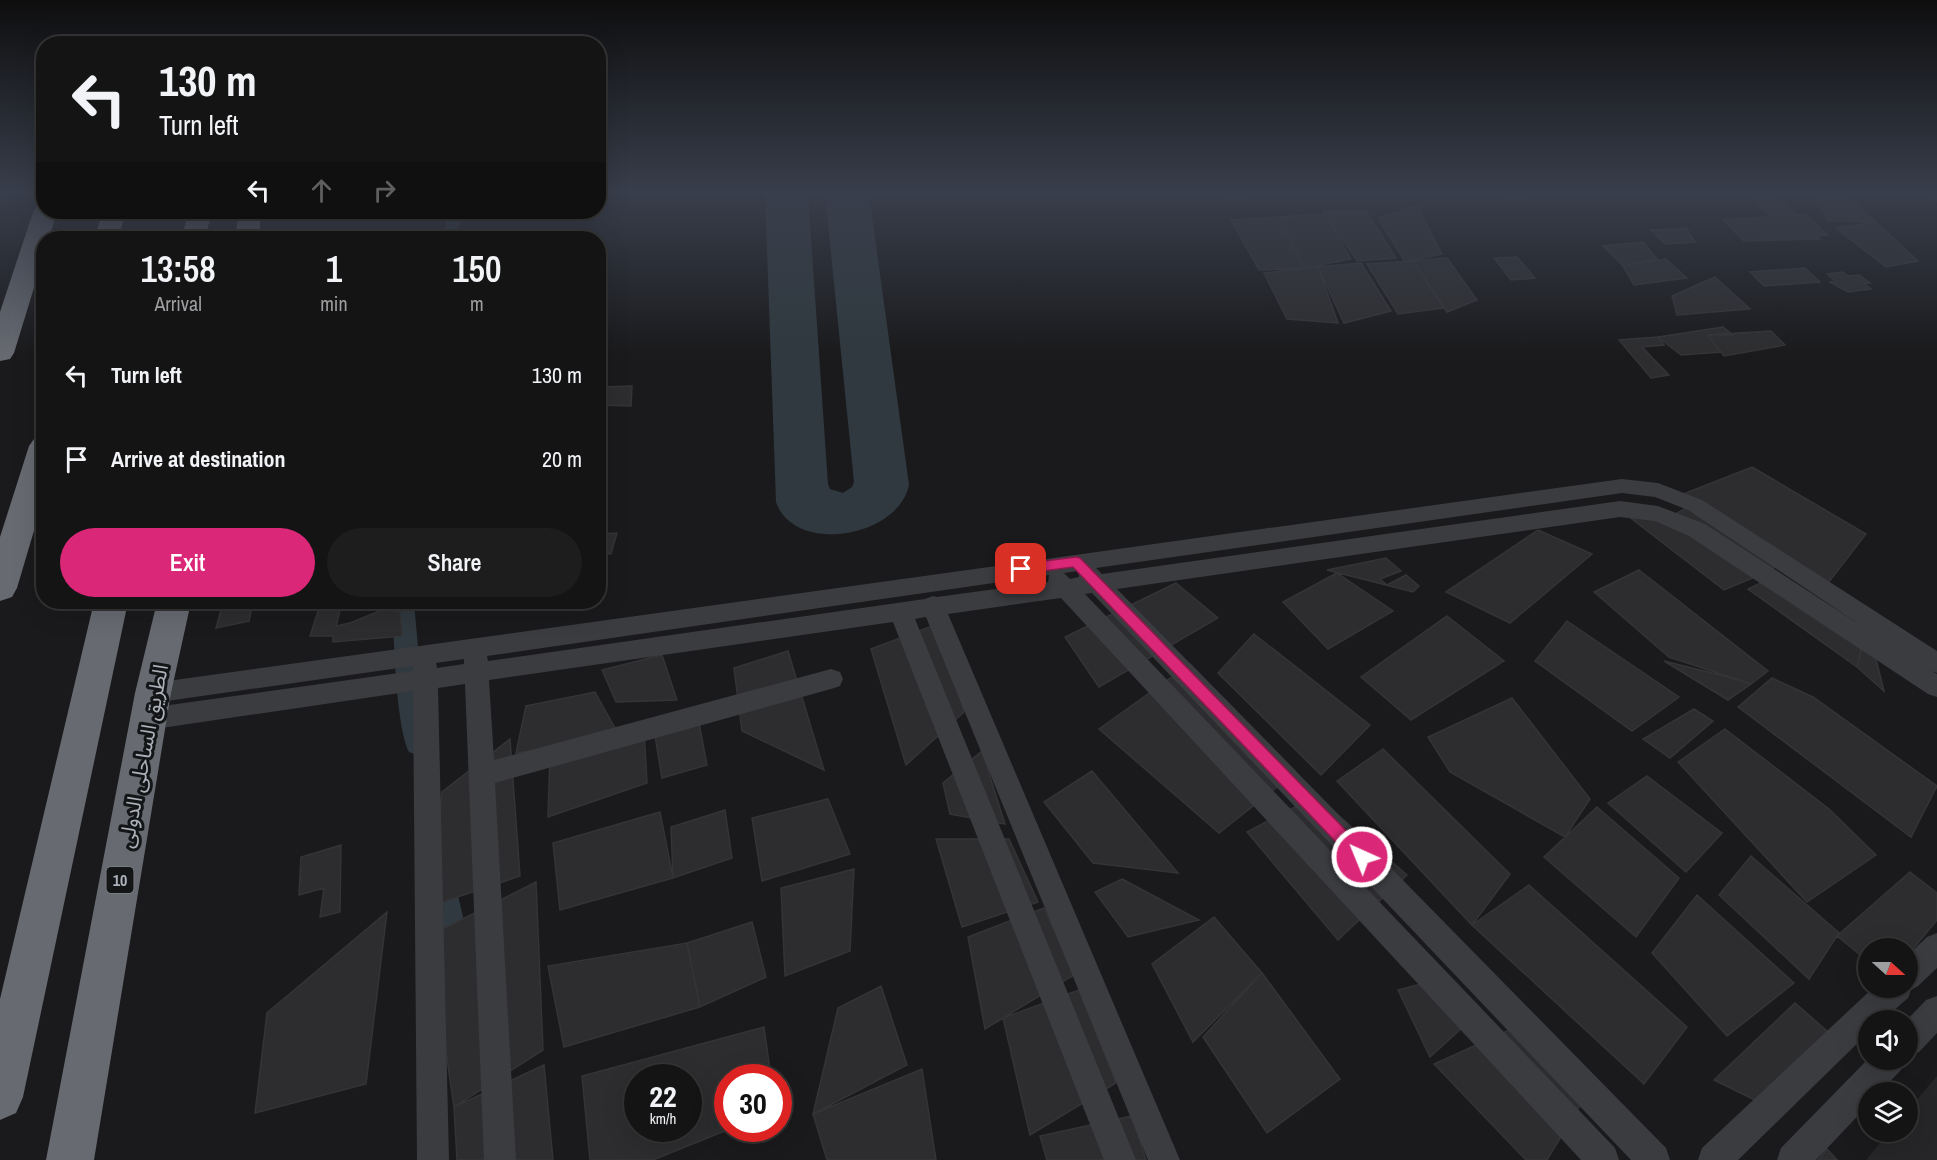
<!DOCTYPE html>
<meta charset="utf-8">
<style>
body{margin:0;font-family:"Archivo Narrow","Noto Sans Arabic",sans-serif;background:#1d1d1e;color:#f1f3f6;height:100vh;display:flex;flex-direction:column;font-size:22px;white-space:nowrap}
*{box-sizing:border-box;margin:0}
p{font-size:20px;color:#9d9ea0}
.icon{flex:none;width:33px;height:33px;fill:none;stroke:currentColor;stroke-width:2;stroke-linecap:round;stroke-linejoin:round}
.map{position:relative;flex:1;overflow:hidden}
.details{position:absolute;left:36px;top:231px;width:570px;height:378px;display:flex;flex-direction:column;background:#141415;border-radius:24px;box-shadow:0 6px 24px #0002,0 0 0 2px #333334}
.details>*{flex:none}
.hud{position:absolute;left:36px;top:36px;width:570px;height:183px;border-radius:24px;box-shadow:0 6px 24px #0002,0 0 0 2px #333334;background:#141415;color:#f1f3f6;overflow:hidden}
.needle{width:39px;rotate:111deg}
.fabs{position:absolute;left:1858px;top:938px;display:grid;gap:12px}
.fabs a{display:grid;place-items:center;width:60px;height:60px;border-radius:50%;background:#141415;box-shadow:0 6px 24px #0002,0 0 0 2px #333334;font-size:30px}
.speed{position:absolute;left:624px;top:1064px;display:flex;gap:12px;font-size:30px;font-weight:700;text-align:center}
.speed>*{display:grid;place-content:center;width:78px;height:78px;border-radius:50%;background:#141415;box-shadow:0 6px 24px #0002,0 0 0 2px #333334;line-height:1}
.speed small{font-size:15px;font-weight:400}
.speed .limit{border:9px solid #d22;background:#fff;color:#111}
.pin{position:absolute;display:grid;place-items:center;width:51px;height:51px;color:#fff;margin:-26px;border-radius:12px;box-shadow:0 3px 9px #0006}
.me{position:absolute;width:66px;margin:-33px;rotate:316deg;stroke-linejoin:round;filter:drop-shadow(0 0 4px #0008)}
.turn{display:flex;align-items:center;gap:21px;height:126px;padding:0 24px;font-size:27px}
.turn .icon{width:78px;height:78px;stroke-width:2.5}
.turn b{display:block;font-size:42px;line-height:51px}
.lanes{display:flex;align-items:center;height:57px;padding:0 24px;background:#0003;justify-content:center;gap:30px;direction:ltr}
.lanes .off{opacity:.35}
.eta{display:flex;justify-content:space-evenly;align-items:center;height:102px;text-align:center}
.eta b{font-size:36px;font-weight:600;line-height:42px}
.primary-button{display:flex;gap:12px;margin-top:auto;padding:12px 24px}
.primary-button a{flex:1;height:69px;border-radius:36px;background:#db2777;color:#fff;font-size:24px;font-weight:600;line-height:69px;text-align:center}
.primary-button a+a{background:#1d1d1e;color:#f1f3f6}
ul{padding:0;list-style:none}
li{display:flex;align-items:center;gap:18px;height:84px;padding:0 24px}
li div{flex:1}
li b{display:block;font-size:22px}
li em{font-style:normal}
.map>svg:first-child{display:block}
.built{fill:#262628}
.water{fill:#30393f}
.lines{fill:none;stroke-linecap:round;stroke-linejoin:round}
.canal{fill:#30393f;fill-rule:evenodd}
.building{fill:#2d2d2f;stroke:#343437;stroke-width:1.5;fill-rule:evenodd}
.minor{fill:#3b3c40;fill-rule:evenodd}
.motorway{fill:#676a71;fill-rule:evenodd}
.route{fill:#db2777;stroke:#8e194d;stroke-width:1.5}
.labels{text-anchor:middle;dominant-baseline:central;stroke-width:6;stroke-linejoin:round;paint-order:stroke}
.shield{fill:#141517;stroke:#7f8289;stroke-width:1.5}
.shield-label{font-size:16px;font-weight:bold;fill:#adb1ba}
.near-street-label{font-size:21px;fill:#adb1ba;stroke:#141517}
</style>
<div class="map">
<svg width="1937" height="1160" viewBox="0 0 1937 1160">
<rect width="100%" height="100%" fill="#1a1a1c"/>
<!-- built -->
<path class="built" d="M 1937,1076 L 1937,1160 L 1866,1160 L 1890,1131 L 1908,1131 L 1908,1110 Z"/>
<!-- water -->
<path class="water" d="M 765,194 L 808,194 L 828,484 L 830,489 L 843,493 L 852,487 L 854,482 L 825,194 L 869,194 L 909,485 C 898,538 794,555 776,502 Z"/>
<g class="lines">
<!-- canal -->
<path class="canal" d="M 450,212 L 464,212 L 455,238 L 441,238 Z
M 393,602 L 414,602 L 423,704 L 429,745 L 425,752 L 417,755 L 409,752 C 396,726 393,633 393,602 Z
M 440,862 L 449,865 L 453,874 L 471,951 L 467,961 L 457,964 L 447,961 L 443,951 L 427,874 L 431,865 Z"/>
</g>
<!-- building -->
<path class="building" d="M 1220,194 L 1317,194 L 1224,200 Z
M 1504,194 L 1558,194 L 1507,201 Z
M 1774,194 L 1796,215 L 1805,214 L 1828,235 L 1816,236 L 1820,239 L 1744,241 L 1723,220 L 1772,217 L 1749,196 Z
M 1810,194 L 1845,194 L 1876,222 L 1829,221 Z
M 1417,206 L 1442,254 L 1405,262 L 1378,218 Z
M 1323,211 L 1366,211 L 1396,258 L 1357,261 Z
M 1325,214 L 1351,259 L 1305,268 L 1279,217 Z
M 1279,217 L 1305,268 L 1259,270 L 1231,220 Z
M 1876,222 L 1918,261 L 1886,267 L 1836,228 Z
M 1686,228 L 1695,242 L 1665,244 L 1651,230 Z
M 1643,242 L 1657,259 L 1623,266 L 1603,246 Z
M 1517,257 L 1535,278 L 1511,280 L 1494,258 Z
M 1447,258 L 1477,300 L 1447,312 L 1413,261 Z
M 1666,259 L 1687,278 L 1634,285 L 1623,266 Z
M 1413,261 L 1444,308 L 1398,314 L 1367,264 Z
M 1361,263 L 1391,311 L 1344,323 L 1318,267 Z
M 1318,267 L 1338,323 L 1287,319 L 1264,273 Z
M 1805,268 L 1820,282 L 1764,286 L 1750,272 Z
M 1843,272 L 1848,276 L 1859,275 L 1870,283 L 1864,283 L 1871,289 L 1848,292 L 1830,282 L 1835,281 L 1827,274 Z
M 1715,277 L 1750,309 L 1677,315 L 1672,296 Z
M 1723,327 L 1733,335 L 1708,335 L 1721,352 L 1681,355 L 1658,337 Z
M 1771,331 L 1785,345 L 1724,356 L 1708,335 Z
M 1658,337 L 1664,345 L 1642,347 L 1669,375 L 1651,378 L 1619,340 Z
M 632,386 L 631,406 L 598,405 L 603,387 Z
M 1752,467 L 1866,534 L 1828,583 L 1681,495 Z
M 1692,505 L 1777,562 L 1769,575 L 1675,514 Z
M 1623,512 L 1667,518 L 1755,577 L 1724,590 Z
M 1538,530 L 1592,554 L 1510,623 L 1446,592 Z
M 617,533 L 611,554 L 598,553 L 598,534 Z
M 1386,558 L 1401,571 L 1380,579 L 1387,585 L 1406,575 L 1419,586 L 1413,592 L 1327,570 Z
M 1639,570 L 1768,671 L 1751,684 L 1669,657 L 1594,592 Z
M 1337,573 L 1393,611 L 1328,649 L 1283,602 Z
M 1770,578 L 1863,640 L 1857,667 L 1748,589 Z
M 1176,583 L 1218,618 L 1099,687 L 1065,637 Z
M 223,602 L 253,602 L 249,621 L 216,628 Z
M 321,602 L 342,603 L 336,626 L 350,623 L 382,610 L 400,611 L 402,636 L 333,642 L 333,636 L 310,636 Z
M 1447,616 L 1504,661 L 1411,720 L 1361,677 Z
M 1567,621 L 1679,697 L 1632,731 L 1535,661 Z
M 940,623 L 964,712 L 906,765 L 871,649 Z
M 1254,634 L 1370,725 L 1321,775 L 1218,673 Z
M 1868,643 L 1873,647 L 1884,691 L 1857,667 L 1861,651 Z
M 788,651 L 824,770 L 742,731 L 734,668 Z
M 662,655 L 677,700 L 616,702 L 602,670 Z
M 1664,661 L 1724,676 L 1751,684 L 1728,700 Z
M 1190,664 L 1296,772 L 1219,833 L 1099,729 Z
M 1772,678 L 1813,697 L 1937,786 L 1911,837 L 1738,707 Z
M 595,692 L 620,737 L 516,753 L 526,706 Z
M 1512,698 L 1590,799 L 1565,837 L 1450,772 L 1428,737 Z
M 1694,709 L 1713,721 L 1670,758 L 1643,739 Z
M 699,723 L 707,765 L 662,778 L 655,736 Z
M 1725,729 L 1829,809 L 1876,855 L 1807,902 L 1678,762 Z
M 644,730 L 647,783 L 548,817 L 550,756 Z
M 510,739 L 520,876 L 428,907 L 442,792 Z
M 1383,749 L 1510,874 L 1472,925 L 1337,781 Z
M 982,751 L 1005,824 L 950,814 L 943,783 Z
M 1092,771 L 1178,873 L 1093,863 L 1044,802 Z
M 1647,776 L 1722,833 L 1686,872 L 1608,803 Z
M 1316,796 L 1407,875 L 1338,940 L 1247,832 Z
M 828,799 L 850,854 L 762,881 L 752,818 Z
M 1597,807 L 1679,878 L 1636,937 L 1544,857 Z
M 725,810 L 732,858 L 673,878 L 671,827 Z
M 660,812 L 673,878 L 560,910 L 553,843 Z
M 936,839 L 1009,839 L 1038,902 L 962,927 Z
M 341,845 L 340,912 L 320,917 L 324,888 L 299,895 L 301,857 Z
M 1751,856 L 1839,933 L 1809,979 L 1719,895 Z
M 854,869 L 850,951 L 785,976 L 781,888 Z
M 1910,872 L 1937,893 L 1937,920 L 1908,955 L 1908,948 L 1869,948 L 1869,962 L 1837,936 Z
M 1122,879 L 1199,920 L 1128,937 L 1095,892 Z
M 536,882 L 543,1050 L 454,1107 L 429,936 Z
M 1529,885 L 1687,1027 L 1644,1084 L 1472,925 Z
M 1697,895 L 1794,983 L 1727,1036 L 1652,953 Z
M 1044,908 L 1074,975 L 985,1029 L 968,937 Z
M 387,912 L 366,1084 L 255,1113 L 267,1013 Z
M 1214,917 L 1262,973 L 1193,1042 L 1152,964 Z
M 752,922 L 766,977 L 700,1007 L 687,943 Z
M 687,943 L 700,1007 L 564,1047 L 548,966 Z
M 1262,973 L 1340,1079 L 1267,1133 L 1203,1037 Z
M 1421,984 L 1463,1027 L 1430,1057 L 1398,990 Z
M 881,986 L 907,1065 L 813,1114 L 838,1008 Z
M 1079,990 L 1116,1083 L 1030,1135 L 1003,1018 Z
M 1795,1003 L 1827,1031 L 1761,1103 L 1714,1080 Z
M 1532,1020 L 1596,1079 L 1547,1160 L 1526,1160 L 1434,1064 Z
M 764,1027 L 771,1077 L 728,1077 L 728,1128 L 732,1128 L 653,1160 L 590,1160 L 582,1076 ZM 638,1077 L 688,1077 L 688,1128 L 638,1128 Z
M 544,1065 L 553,1160 L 457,1160 L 454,1107 Z
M 922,1069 L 936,1160 L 827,1160 L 813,1114 Z
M 1132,1116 L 1146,1160 L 1047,1160 L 1040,1136 Z
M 1827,1149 L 1837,1160 L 1818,1160 Z"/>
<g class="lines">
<!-- minor -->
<path class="minor" d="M 1923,194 L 1937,194 L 1937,202 Z
M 1622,479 L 1658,483 L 1702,500 L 1937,651 L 1937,673 L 1932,671 L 1937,674 L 1937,697 L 1928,694 L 1689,536 L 1655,521 L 1620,517 L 1117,589 L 1666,1148 L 1670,1160 L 1631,1160 L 1092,593 L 1085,594 L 1615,1148 L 1619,1160 L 1581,1160 L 1061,598 L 948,614 L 1180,1160 L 1148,1160 L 926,617 L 915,619 L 1136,1160 L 1104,1160 L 893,622 L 489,680 L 494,760 L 831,669 L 840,672 L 843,679 L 840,686 L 831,689 L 495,783 L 516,1160 L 484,1160 L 465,684 L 438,688 L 449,1160 L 417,1160 L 413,691 L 148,730 L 139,727 L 136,719 L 139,711 L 148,708 L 413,671 L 413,666 L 153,703 L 144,700 L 141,693 L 144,686 L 153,683 ZM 1622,493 L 1655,497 L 1688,510 L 1862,626 L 1705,524 L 1658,506 L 1620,501 L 1102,574 L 1096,568 ZM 1078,571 L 1079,577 L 1070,579 L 1064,573 ZM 1049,575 L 1048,582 L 937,597 L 933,596 L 925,599 L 488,661 L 487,656 ZM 464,659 L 464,664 L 437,668 L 436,663 Z
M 1937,933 L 1937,968 L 1918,986 L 1911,990 L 1908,998 L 1883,1020 L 1869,1020 L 1869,1032 L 1738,1160 L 1698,1160 L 1702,1148 L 1874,987 L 1908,987 L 1908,955 L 1927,937 Z
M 1937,996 L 1937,1033 L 1919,1052 L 1908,1056 L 1907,1020 L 1926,1000 Z
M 1869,1058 L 1906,1059 L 1901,1070 L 1880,1092 L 1869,1092 L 1869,1104 L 1816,1160 L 1777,1160 L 1781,1148 Z"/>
<!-- motorway -->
<path class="motorway" d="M 44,205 L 44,212 L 57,212 L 49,238 L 44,238 L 44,255 L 14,353 L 10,359 L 0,361 L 0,312 L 33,212 L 37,207 Z
M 103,212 L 126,212 L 118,238 L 94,238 Z
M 189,212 L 212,212 L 205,238 L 181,238 Z
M 239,212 L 261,212 L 259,238 L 235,238 Z
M 44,436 L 44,497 L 17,588 L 12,597 L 0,601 L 0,537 L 29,446 L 34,439 Z
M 94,602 L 128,602 L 23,1097 L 16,1113 L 0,1120 L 0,999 Z
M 157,602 L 191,602 L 171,693 L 94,1160 L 46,1160 L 135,693 Z"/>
</g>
<!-- sky -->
<linearGradient id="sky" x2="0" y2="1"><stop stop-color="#0e0e0f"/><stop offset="0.54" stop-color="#383e4b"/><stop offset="1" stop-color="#383e4b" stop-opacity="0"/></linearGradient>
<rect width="1937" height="356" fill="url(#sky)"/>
<!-- route -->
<path class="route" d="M 1076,557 L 1080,558 L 1367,852 L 1370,857 L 1367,863 L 1362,865 L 1356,863 L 1073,567 L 1021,574 L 1015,569 L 1021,564 Z"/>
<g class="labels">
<!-- shield labels -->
<rect class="shield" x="106.5" y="867" width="27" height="26" rx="4.5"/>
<g class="shield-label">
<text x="120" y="880">10</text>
</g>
<!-- near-street labels -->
<g class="near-street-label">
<text transform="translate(143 756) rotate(-79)">الطريق الساحلى الدولى</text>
</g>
</g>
</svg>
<div class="fabs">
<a><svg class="needle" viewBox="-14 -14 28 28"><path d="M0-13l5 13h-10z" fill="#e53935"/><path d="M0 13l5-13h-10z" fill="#9d9ea0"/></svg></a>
<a><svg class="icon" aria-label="sound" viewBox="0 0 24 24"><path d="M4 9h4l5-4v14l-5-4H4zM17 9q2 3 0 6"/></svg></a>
<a><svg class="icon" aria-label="layers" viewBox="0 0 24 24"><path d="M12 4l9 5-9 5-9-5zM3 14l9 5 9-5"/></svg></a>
</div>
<div class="speed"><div>22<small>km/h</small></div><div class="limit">30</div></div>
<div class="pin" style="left:1021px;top:569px;background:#d93025"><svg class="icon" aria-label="arrive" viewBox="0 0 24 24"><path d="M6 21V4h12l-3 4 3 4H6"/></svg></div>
<svg class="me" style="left:1362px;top:857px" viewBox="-20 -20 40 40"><circle r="17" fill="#db2777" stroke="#fff" stroke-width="3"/><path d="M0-11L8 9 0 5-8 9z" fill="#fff"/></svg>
<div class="hud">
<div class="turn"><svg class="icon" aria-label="left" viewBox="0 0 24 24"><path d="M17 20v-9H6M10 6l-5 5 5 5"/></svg><div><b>130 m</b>Turn left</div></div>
<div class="lanes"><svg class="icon" aria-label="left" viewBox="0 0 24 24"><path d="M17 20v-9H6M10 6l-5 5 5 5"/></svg><svg class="icon off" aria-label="ahead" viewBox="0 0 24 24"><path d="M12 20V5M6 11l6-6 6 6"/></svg><svg class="icon off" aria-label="right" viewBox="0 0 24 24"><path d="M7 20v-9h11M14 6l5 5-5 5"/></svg></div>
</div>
<section class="details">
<div class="eta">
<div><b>13:58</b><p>Arrival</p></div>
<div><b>1</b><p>min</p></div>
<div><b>150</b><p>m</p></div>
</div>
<ul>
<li><svg class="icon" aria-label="left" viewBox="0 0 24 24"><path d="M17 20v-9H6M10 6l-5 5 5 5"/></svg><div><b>Turn left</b></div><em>130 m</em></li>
<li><svg class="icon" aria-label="arrive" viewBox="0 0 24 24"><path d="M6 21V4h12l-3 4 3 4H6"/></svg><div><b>Arrive at destination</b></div><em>20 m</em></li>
</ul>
<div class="primary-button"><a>Exit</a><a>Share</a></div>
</section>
</div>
